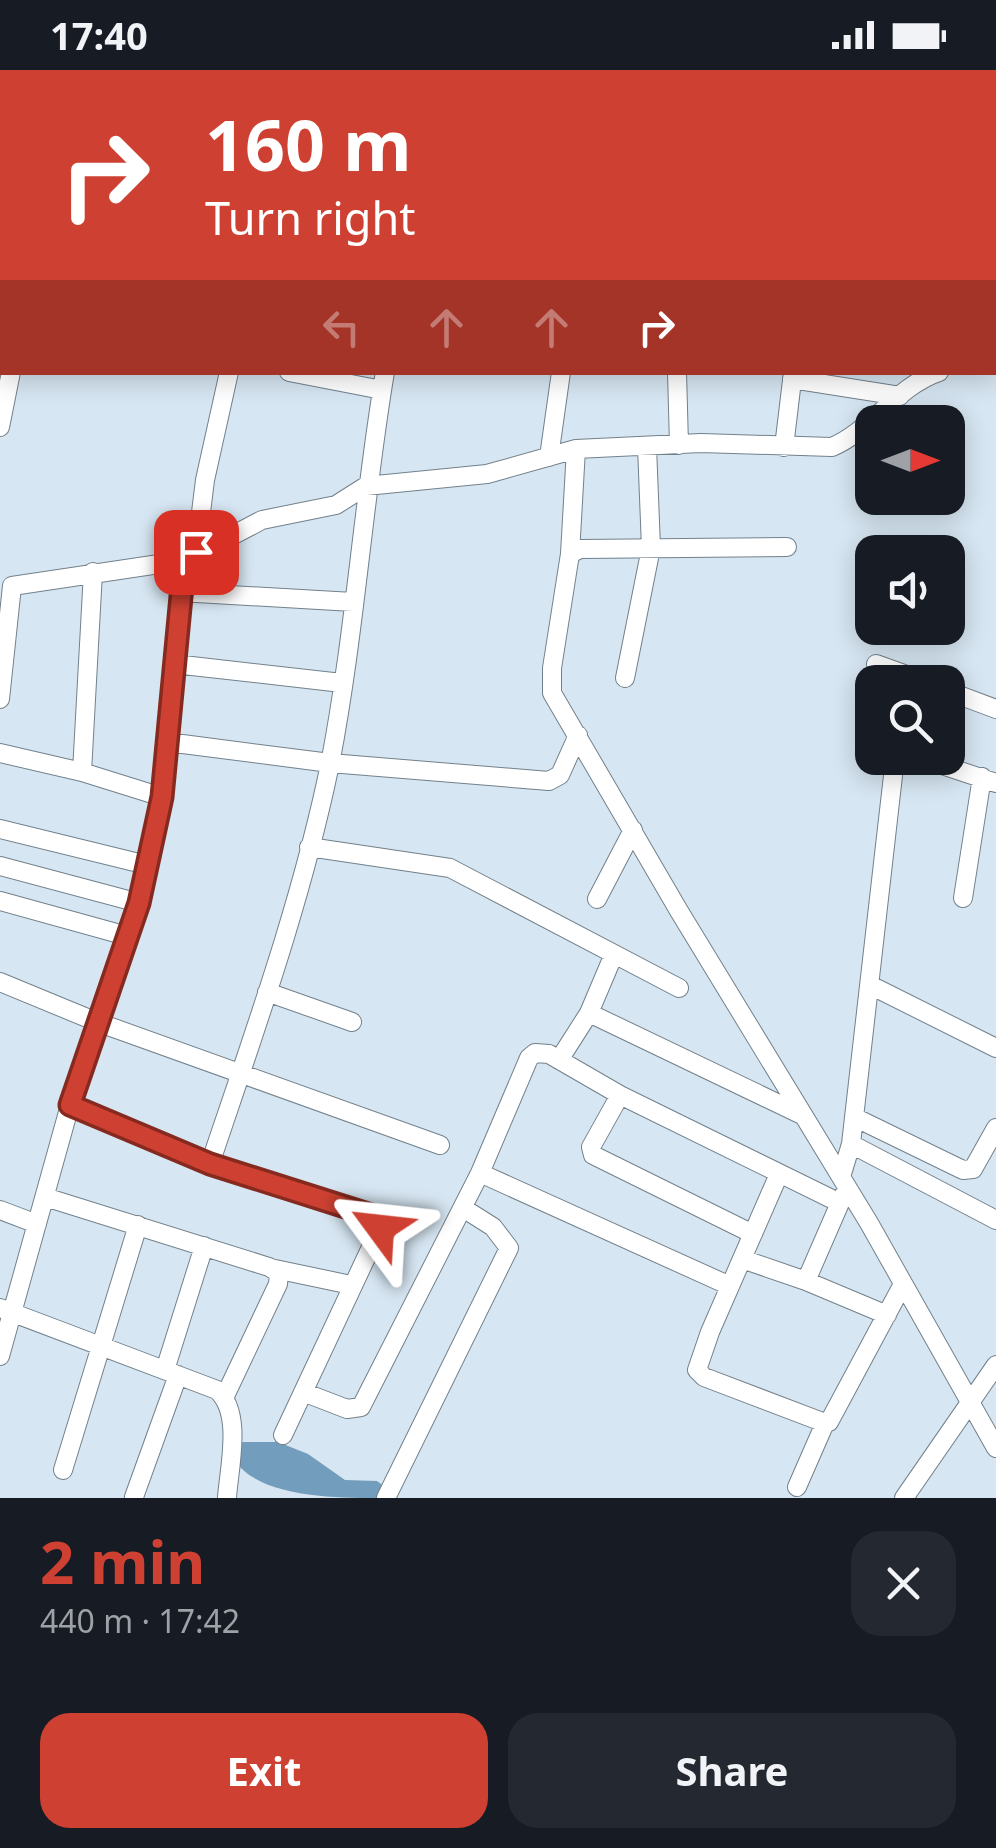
<!DOCTYPE html>
<meta charset="utf-8">
<style>
body{margin:0;font-family:"Noto Sans",sans-serif;background:#242831;color:#f1f3f6;height:100vh;display:flex;flex-direction:column;font-size:38px;white-space:nowrap}
*{box-sizing:border-box;margin:0}
p{font-size:32px;color:#9ea1a6}
.icon{flex:none;width:55px;height:55px;fill:none;stroke:currentColor;stroke-width:2;stroke-linecap:round;stroke-linejoin:round}
.map{position:relative;height:1428px;overflow:hidden}
.details{display:flex;flex-direction:column;background:#171b24;flex:1}
.details>*{flex:none}
.guide{position:absolute;left:0px;top:0px;width:998px;height:305px;box-shadow:0 5px 25px #0003;background:#ce4132;color:#fff;overflow:hidden}
.needle{width:65px;rotate:90deg}
.buttons{position:absolute;left:855px;top:335px;display:grid;gap:20px}
.buttons a{display:grid;place-items:center;width:110px;height:110px;border-radius:20px;background:#171b24;box-shadow:0 5px 25px #0003;font-size:50px}
.pin{position:absolute;display:grid;place-items:center;width:85px;height:85px;color:#fff;margin:-42px;border-radius:20px;box-shadow:0 5px 15px #0006}
.me{position:absolute;width:110px;margin:-55px;rotate:300deg;stroke-linejoin:round;filter:drop-shadow(0 0 8px #0008)}
.turn{display:flex;align-items:center;gap:35px;height:210px;padding:0 40px;font-size:45px}
.turn .icon{width:130px;height:130px;stroke-width:2.5}
.turn b{display:block;font-size:70px;line-height:85px}
.lanes{display:flex;align-items:center;height:95px;padding:0 40px;background:#0003;justify-content:center;gap:50px;direction:ltr}
.lanes .off{opacity:.35}
.round{display:grid;place-items:center;flex:none;width:105px;height:105px;border-radius:30px;background:#242831}
.head{display:flex;align-items:center;justify-content:space-between;height:170px;padding:0 40px}
h1{font-size:60px;font-weight:700;line-height:75px;color:#ce4132}
.cta{display:flex;gap:20px;margin-top:auto;padding:20px 40px}
.cta a{flex:1;height:115px;border-radius:30px;background:#ce4132;color:#fff;font-size:40px;font-weight:700;line-height:115px;text-align:center}
.cta a+a{background:#242831;color:#f1f3f6}
.status{display:flex;justify-content:space-between;align-items:center;height:70px;padding:0 50px;background:#171b24;direction:ltr}
.status svg{height:28px;fill:currentColor}
.map>svg:first-child{display:block}
.water{fill:#739dbc}
.lines{fill:none;stroke-linecap:round;stroke-linejoin:round}
.minor-casing{stroke:#72818b;stroke-width:20}
.minor{stroke:#fff;stroke-width:18}
.route-casing{stroke:#862a20;stroke-width:25}
.route{stroke:#ce4132;stroke-width:18}
</style>
<div class="status"><b>17:40</b><svg viewBox="0 0 49 12"><path d="M0 12V9h3v3zM5 12V6h3v6zM10 12V3h3v9zM15 12V0h3v12zM26 1h20v11H26zM47 4h2v5h-2z"/></svg></div>
<div class="map">
<svg width="996" height="1428" viewBox="0 0 996 1428">
<rect width="100%" height="100%" fill="#d6e6f2"/>
<!-- water -->
<path class="water" d="M 241,1372 L 278,1372 L 308,1384 L 345,1410 L 377,1411 L 385,1417 L 384,1428 C 336,1428 258,1428 234,1389 Z"/>
<g class="lines">
<defs>
<path id="minor" d="M 199,0 L 199,2
M 398,0 L 398,2
M 733,0 L 742,2
M 51,2 L 52,0
M 894,2 L 894,0
M 0,11 L 2,11
M 0,109 L 2,110
M 995,145 L 996,145
M 995,292 L 996,292
M 289,302 L 382,320
M 677,302 L 679,375
M 792,309 L 900,326
M 0,357 L 11,302
M 784,377 L 793,302
M 576,379 L 570,484 L 552,598 L 552,623 L 679,841 L 869,1153 L 996,1378
M 549,387 L 561,302
M 196,483 L 205,410 L 229,302
M 570,484 L 580,479 L 787,477
M 180,522 L 353,532
M 174,594 L 342,613
M 876,594 L 926,612
M 625,608 L 651,478 L 647,376
M 948,621 L 996,639
M 0,629 L 12,516 L 186,490
M 167,672 L 330,693 L 549,711 L 560,705 L 578,665
M 0,683 L 82,702 L 162,727
M 921,688 L 996,713
M 82,702 L 93,502
M 0,759 L 147,795
M 309,777 L 450,798 L 679,918
M 0,796 L 139,833
M 963,828 L 982,707
M 597,829 L 633,760
M 0,831 L 127,866
M 0,912 L 97,952 L 440,1075
M 870,915 L 996,978
M 267,922 L 352,952
M 589,943 L 804,1046
M 559,990 L 589,943 L 614,884
M 620,1025 L 591,1077 L 593,1085 L 753,1164
M 70,1035 L 210,1094 L 374,1146 L 379,1151 L 380,1158 L 283,1365
M 854,1047 L 963,1100 L 973,1099 L 996,1058
M 851,1074 L 996,1150
M 210,1094 C 254,963 302,830 330,694 C 355,564 363,432 385,302
M 480,1103 L 730,1216
M 779,1104 L 710,1262 L 697,1300 L 704,1307 L 825,1353
M 841,1107 L 851,1074 L 895,688
M 843,1126 L 806,1211 L 887,1245
M 45,1127 L 269,1197 L 279,1203 L 278,1214 L 225,1326
M 0,1140 L 37,1154
M 742,1189 L 806,1211
M 275,1199 L 351,1215
M 0,1238 L 217,1320 C 243,1343 229,1397 227,1428
M 0,1286 L 70,1035 L 139,833 L 162,727 L 180,522 L 186,490 L 262,450 L 336,435 L 366,416 L 487,404 L 576,379 L 701,373 L 832,377 C 872,360 897,316 939,302
M 165,1300 L 204,1176
M 303,1322 L 347,1339 L 361,1337 L 480,1103 L 529,988 L 535,983 L 549,984 L 620,1025 L 840,1133
M 63,1400 L 138,1155
M 797,1417 L 825,1353 L 829,1352 L 903,1214
M 134,1427 L 178,1305
M 386,1428 L 509,1178 L 493,1157 L 463,1138
M 904,1428 L 996,1295"/>
</defs>
<!-- minor casing -->
<use href="#minor" class="minor-casing"/>
<!-- minor -->
<use href="#minor" class="minor"/>
</g>
<g class="lines">
<defs>
<path id="route" d="M 196,482 L 184,495 L 162,727 L 139,833 L 70,1035 L 210,1094 L 374,1146 L 379,1151 L 380,1158"/>
</defs>
<!-- route casing -->
<use href="#route" class="route-casing"/>
<!-- route -->
<use href="#route" class="route"/>
</g>
</svg>
<div class="buttons">
<a><svg class="needle" viewBox="-14 -14 28 28"><path d="M0-13l5 13h-10z" fill="#e53935"/><path d="M0 13l5-13h-10z" fill="#9ea1a6"/></svg></a>
<a><svg class="icon" aria-label="sound" viewBox="0 0 24 24"><path d="M4 9h4l5-4v14l-5-4H4zM17 9q2 3 0 6"/></svg></a>
<a><svg class="icon" aria-label="search" viewBox="0 0 24 24"><circle cx="10" cy="10" r="6"/><path d="M15 15l6 6"/></svg></a>
</div>
<div class="pin" style="left:196px;top:482px;background:#d93025"><svg class="icon" aria-label="arrive" viewBox="0 0 24 24"><path d="M6 21V4h12l-3 4 3 4H6"/></svg></div>
<svg class="me" style="left:380px;top:1158px" viewBox="-20 -20 40 40"><path d="M0-17L14 15 0 8-14 15z" fill="#ce4132" stroke="#fff" stroke-width="4"/></svg>
<div class="guide">
<div class="turn"><svg class="icon" aria-label="right" viewBox="0 0 24 24"><path d="M7 20v-9h11M14 6l5 5-5 5"/></svg><div><b>160 m</b>Turn right</div></div>
<div class="lanes"><svg class="icon off" aria-label="left" viewBox="0 0 24 24"><path d="M17 20v-9H6M10 6l-5 5 5 5"/></svg><svg class="icon off" aria-label="ahead" viewBox="0 0 24 24"><path d="M12 20V5M6 11l6-6 6 6"/></svg><svg class="icon off" aria-label="ahead" viewBox="0 0 24 24"><path d="M12 20V5M6 11l6-6 6 6"/></svg><svg class="icon" aria-label="right" viewBox="0 0 24 24"><path d="M7 20v-9h11M14 6l5 5-5 5"/></svg></div>
</div>
</div>
<section class="details">
<div class="head"><div><h1>2 min</h1><p>440 m · 17:42</p></div><a class="round"><svg class="icon" aria-label="close" viewBox="0 0 24 24"><path d="M6 6l12 12M18 6L6 18"/></svg></a></div>
<div class="cta"><a>Exit</a><a>Share</a></div>
</section>
